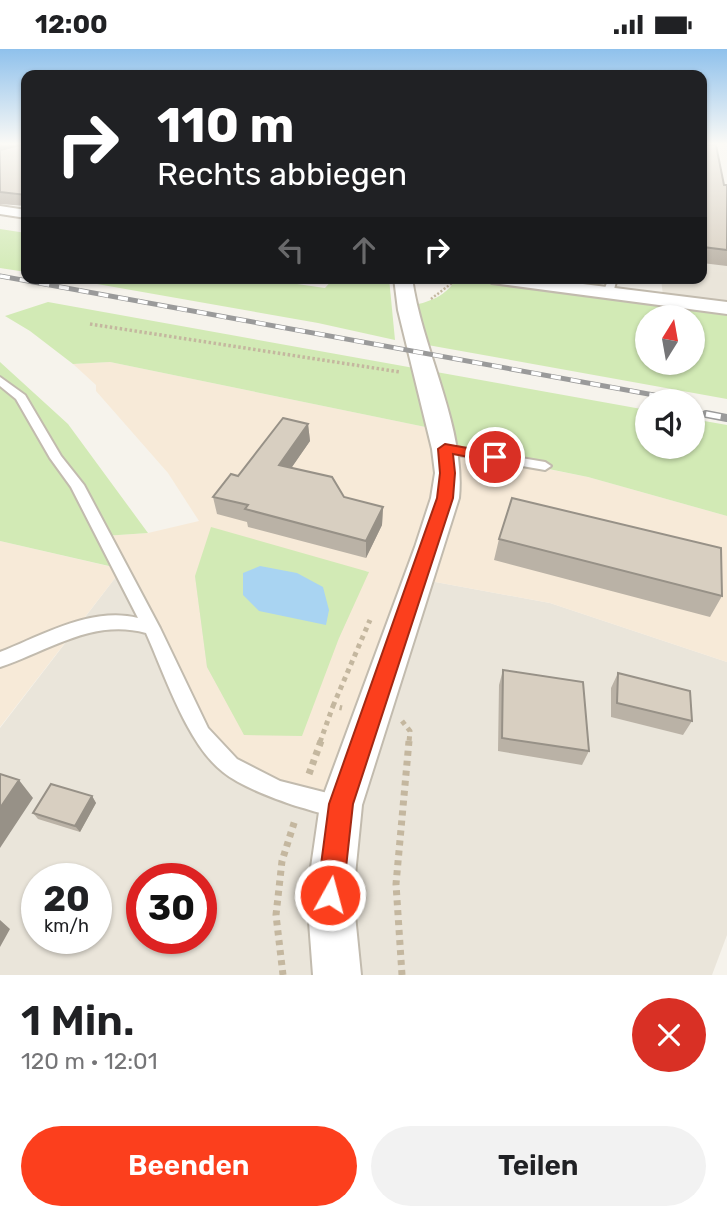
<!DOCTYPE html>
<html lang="de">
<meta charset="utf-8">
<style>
body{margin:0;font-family:Rubik,sans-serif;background:#f2f2f2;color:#202124;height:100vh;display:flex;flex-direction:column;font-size:26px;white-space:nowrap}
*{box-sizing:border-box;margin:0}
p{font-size:23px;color:#757577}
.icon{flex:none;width:38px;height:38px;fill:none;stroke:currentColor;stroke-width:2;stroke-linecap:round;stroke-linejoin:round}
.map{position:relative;height:926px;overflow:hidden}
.drawer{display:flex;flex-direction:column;background:#fff;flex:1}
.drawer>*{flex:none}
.hud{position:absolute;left:21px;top:21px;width:686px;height:214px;border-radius:14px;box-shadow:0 2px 5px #0004;background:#202124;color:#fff;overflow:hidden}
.needle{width:46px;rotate:11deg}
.buttons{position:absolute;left:635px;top:256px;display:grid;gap:14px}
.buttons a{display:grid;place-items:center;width:70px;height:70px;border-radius:50%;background:#fff;box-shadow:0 2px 5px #0004;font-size:35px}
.speed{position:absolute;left:21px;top:814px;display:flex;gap:14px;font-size:35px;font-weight:700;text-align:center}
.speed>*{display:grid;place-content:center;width:91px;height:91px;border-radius:50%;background:#fff;box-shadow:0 2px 5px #0004;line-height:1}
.speed small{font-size:18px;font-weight:400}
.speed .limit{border:10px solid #d22;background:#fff;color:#111}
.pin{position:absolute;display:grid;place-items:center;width:60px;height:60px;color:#fff;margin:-30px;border:4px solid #fff;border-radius:50%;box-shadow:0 2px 7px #0007}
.me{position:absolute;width:77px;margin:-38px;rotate:7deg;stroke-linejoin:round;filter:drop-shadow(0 0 5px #0008)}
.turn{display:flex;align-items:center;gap:24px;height:147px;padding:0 21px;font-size:32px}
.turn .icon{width:91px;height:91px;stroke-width:2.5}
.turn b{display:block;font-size:49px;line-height:60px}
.lanes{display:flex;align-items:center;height:66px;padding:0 21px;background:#0003;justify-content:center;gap:35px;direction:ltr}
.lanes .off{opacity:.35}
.round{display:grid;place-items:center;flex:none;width:74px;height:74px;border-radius:37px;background:#f2f2f2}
.summary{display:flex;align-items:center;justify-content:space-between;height:119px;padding:0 21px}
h1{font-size:42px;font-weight:600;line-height:52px}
.primary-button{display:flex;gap:14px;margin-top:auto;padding:14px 21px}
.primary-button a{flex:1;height:80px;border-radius:42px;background:#fc3f1d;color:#fff;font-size:28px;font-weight:600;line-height:80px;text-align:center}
.primary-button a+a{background:#f2f2f2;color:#202124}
.status{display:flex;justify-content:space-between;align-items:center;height:49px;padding:0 35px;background:#fff;direction:ltr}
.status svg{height:19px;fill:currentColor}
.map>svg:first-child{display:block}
.residential{fill:#eae5da;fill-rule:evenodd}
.commercial{fill:#f7ead8;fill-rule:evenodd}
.green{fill:#d2eab5;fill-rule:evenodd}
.water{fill:#a9d4f2}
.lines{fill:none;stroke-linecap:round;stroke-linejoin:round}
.service-casing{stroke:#c2bbae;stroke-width:4}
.minor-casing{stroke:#c2bbae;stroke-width:4}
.path-far3{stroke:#c4b79f;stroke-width:2.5;stroke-dasharray:2 2;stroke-linecap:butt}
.path-far2{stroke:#c4b79f;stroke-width:3.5;stroke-dasharray:2.5 2.5;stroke-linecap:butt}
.path-far1{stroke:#c4b79f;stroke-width:5;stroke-dasharray:4.5 4.5;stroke-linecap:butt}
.path{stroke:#c4b79f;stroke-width:7;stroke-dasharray:5 5;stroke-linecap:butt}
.service{fill:#fff;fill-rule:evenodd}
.minor{fill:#fff;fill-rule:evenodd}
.rail-far1-casing{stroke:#9a9a9a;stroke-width:5}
.rail-casing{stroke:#9a9a9a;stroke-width:8}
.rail-far1{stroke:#fff;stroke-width:3.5;stroke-dasharray:10;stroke-linecap:butt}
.rail{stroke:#fff;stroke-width:5;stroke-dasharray:15;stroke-linecap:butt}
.wall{fill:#bab2a6}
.shaded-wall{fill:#979187}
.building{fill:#d8cfc1;stroke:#979187;stroke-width:2}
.route{fill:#fc3f1d;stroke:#a42913;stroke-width:2}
</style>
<div class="status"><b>12:00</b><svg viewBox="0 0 49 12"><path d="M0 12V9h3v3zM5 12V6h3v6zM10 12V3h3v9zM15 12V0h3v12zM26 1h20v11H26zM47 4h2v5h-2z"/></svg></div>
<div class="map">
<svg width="727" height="926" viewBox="0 0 727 926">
<rect width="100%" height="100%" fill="#f6f3ec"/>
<!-- residential -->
<path class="residential" d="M 702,179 L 727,182 L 727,255 L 663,247 L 661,229 L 702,229 Z
M 122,520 L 419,530 L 550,554 L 727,613 L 727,886 L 712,926 L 0,926 L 0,679 ZM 37,830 L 96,830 L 96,889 L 37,889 ZM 142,830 L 201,830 L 201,889 L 142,889 Z"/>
<!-- commercial -->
<path class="commercial" d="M 110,313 L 440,381 L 445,400 L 588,428 L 727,467 L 727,613 L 550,554 L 419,530 L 341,755 L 276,741 L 202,685 L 122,520 L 0,678 L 0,492 L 121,520 L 104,487 L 148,484 L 199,472 L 168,424 L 96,342 L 96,336 L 73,315 ZM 368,522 L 339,589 L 244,685 L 207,618 L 195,527 Z"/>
<!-- green -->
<path class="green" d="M 0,180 L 26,184 L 26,223 L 0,219 Z
M 63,229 L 255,229 L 325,239 L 334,229 L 389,229 L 395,291 L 318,274 Z
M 456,229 L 516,229 L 727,256 L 727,350 L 422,295 L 409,257 C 427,254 448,247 456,229 ZM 648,268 L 693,268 L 693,313 L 648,313 Z
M 48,253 L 647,361 L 648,397 L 693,397 L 693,370 L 727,376 L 727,467 L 588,428 L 445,399 L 440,381 L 110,313 L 73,315 L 30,282 L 5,267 Z
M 0,313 L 68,375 L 148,484 L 104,487 L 122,520 L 0,492 Z
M 211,478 L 369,523 L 339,589 L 302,687 L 244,686 L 207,618 L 195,527 Z"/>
<!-- water -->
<path class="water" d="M 260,517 L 297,524 L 323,538 L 329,561 L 326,576 L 259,562 L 243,546 L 243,524 Z"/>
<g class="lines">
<defs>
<path id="service" d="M 609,229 L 617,229 L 613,244 L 608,247 L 603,244 Z
M 0,328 L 25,346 L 61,407 L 84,436 L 160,579 L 208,679 L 237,710 L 280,732 L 347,749 L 350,756 L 347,763 C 331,770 312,761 296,757 C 275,750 240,737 223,723 C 187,695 165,626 146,584 C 93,569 48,602 0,618 L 0,603 C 41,587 92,557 138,569 L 71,438 L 50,409 L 16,350 L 0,337 Z
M 445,396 L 545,413 L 551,417 L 545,421 L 441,403 L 439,400 Z"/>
<path id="minor" d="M 0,157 L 26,161 L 26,169 L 0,165 Z
M 394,229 L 412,229 C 422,301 466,378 459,449 L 362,756 L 353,846 L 361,926 L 313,926 L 307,846 L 320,756 L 415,498 L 431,449 L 435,424 L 432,400 L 398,261 Z
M 483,229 L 535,229 L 727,253 L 727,265 L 492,234 Z"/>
</defs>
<!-- service casing -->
<use href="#service" class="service-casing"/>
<!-- minor casing -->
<use href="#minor" class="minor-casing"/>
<!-- path-far3 -->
<path class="path-far3" d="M 431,250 L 452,234 L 454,229"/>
<!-- path-far2 -->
<path class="path-far2" d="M 90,275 L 400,323"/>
<!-- path-far1 -->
<path class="path-far1" d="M 333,657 L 370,571
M 402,672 L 410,682 L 409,693
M 320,693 L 333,657 L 342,659"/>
<!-- path -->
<path class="path" d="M 309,725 L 321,692
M 283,926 L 276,866 L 282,812 L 295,771
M 402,926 L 396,835 L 409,692"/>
<!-- service -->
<use href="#service" class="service"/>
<!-- minor -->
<use href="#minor" class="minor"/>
<defs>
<path id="rail-far1" d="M 0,227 L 687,352
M 693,363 L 716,367"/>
<path id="rail" d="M 706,365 L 727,369"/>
</defs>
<!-- rail-far1 casing -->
<use href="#rail-far1" class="rail-far1-casing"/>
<!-- rail casing -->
<use href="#rail" class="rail-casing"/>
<!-- rail-far1 -->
<use href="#rail-far1" class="rail-far1"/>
<!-- rail -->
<use href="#rail" class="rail"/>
</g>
<!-- wall -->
<path class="wall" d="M 26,96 L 26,157 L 0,155 L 0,101 L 12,98 L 0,100 Z
M 702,96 L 724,136 L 727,136 L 727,217 L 702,214 Z
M 308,375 L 310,392 L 291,419 L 344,448 L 383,458 L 382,476 L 366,509 L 248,478 L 247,473 L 217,465 L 213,448 L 238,427 Z
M 499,490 L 722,547 L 710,568 L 494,511 Z
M 503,621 L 589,702 L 582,716 L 498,702 L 499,636 Z
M 618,624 L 692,672 L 683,686 L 611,668 L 611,639 Z
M 92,747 L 96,754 L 80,783 L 38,770 L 33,764 Z"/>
<!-- shaded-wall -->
<path class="shaded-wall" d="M 0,96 L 26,96 L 0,100 Z
M 308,375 L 310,392 L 281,434 L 279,416 Z
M 383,458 L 382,476 L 366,509 L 366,492 Z
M 19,731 L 33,749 L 0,799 L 0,759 Z
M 92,747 L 96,754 L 80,783 L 75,777 Z
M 0,871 L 10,880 L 0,898 Z"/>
<!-- building -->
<path class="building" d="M 20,96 L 26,96 L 26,146 L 0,143 L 0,101 Z
M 702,96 L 716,96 L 724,136 L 727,136 L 727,201 L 703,198 L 702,193 Z
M 283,369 L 308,375 L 279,416 L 332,428 L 344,448 L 383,458 L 366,492 L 245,460 L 248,456 L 213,448 L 231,425 L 238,427 Z
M 512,449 L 721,499 L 722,547 L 499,490 Z
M 503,621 L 583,633 L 589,702 L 502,689 Z
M 618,624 L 690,642 L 692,672 L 617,654 Z
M 0,725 L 19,731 L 0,759 Z
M 51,735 L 92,747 L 75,777 L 33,764 Z"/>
<!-- sky -->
<linearGradient id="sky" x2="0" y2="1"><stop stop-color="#8fc1ec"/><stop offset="0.42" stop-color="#fbfaf6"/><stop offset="1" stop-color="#fbfaf6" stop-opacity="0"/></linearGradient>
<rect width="727" height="226" fill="url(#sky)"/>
<!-- route -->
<path class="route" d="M 445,395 L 495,404 L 502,408 L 495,413 L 453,405 L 455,424 L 453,449 L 353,755 L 343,846 L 339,856 L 330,859 L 321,856 L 317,846 L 329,755 L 437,449 L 440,424 L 438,400 Z"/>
</svg>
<div class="buttons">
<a><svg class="needle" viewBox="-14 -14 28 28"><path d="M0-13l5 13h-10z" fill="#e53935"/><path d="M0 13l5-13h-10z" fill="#757577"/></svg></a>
<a><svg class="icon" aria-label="sound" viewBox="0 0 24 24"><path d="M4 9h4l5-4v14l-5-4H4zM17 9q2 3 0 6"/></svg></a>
</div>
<div class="speed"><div>20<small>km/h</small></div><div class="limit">30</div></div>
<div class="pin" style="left:495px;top:408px;background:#d93025"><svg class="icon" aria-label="arrive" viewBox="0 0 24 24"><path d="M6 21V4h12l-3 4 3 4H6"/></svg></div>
<svg class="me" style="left:330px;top:846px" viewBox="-20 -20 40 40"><circle r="17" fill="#fc3f1d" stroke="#fff" stroke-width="3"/><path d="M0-11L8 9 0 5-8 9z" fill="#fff"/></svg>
<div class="hud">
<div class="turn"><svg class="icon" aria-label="right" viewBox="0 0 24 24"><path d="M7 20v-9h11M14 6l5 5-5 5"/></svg><div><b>110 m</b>Rechts abbiegen</div></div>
<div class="lanes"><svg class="icon off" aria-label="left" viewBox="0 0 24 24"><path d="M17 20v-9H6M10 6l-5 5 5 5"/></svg><svg class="icon off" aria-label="ahead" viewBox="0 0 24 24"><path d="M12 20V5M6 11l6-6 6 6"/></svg><svg class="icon" aria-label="right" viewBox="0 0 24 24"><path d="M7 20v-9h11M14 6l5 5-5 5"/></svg></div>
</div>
</div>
<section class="drawer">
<div class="summary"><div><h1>1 Min.</h1><p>120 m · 12:01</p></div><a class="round" style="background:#d93025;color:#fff"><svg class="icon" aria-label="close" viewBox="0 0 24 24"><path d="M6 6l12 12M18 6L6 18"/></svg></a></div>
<div class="primary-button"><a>Beenden</a><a>Teilen</a></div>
</section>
